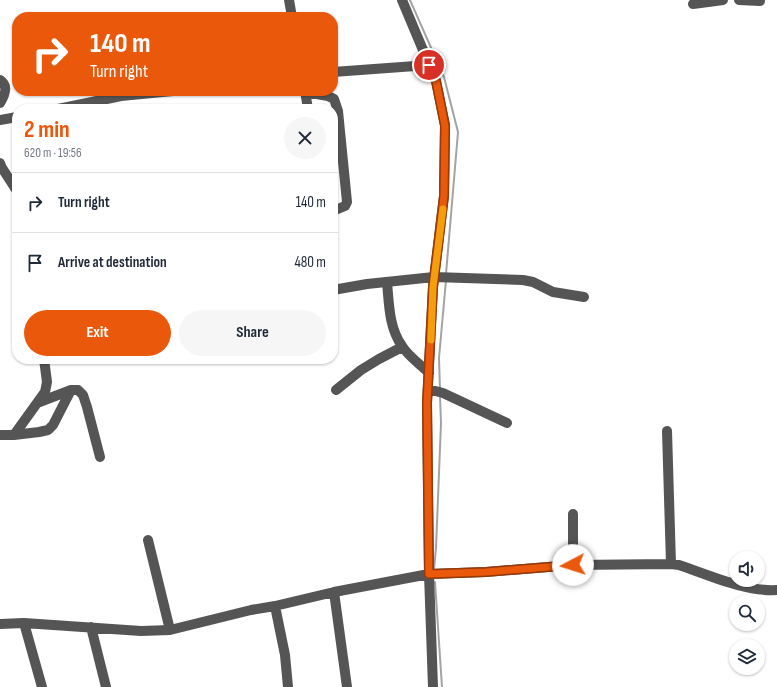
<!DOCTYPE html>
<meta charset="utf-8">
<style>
body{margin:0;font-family:"Sofia Sans Condensed",sans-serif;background:#f6f6f7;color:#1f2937;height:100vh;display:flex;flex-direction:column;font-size:15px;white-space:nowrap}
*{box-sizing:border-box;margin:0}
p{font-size:13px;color:#747a83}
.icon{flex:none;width:22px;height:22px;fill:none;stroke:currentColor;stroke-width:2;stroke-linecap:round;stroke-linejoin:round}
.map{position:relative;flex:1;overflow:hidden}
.panel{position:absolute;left:12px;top:104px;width:326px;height:260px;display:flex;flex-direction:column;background:#fff;border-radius:16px;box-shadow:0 1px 3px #0004}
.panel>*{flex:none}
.hud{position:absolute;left:12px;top:12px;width:326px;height:84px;border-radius:16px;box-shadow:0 1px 3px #0004;background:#ea580c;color:#fff;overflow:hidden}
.tools{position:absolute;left:729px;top:551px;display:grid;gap:8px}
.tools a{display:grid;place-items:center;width:36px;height:36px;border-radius:50%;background:#fff;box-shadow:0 1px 3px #0004;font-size:20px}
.pin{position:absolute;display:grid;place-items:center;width:34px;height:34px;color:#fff;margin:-17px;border:2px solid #fff;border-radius:50%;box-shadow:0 1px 4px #0007}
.me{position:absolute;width:44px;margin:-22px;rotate:265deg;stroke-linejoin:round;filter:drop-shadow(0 0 3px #0008)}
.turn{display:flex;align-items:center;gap:14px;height:84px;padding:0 12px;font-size:18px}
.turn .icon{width:52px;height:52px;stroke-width:2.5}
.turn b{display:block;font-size:28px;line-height:34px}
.round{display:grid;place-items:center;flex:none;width:42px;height:42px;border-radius:21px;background:#f6f6f7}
.headline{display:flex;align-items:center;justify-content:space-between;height:68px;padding:0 12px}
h1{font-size:24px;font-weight:700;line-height:30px;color:#ea580c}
.action{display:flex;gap:8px;margin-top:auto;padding:8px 12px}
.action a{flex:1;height:46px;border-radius:24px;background:#ea580c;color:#fff;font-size:16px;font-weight:700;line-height:46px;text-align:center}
.action a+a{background:#f6f6f7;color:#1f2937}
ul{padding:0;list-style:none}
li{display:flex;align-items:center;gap:12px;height:60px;padding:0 12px;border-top:1px solid #e0e1e3}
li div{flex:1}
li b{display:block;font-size:15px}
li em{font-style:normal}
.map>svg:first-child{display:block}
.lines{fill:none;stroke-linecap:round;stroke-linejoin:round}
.stream{stroke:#a3a3a3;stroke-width:2}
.minor{stroke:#555;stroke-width:10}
.route-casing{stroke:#983908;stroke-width:10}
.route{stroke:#ea580c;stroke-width:7}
.slow{stroke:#f59e0b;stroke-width:7}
</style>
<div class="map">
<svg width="777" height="687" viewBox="0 0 777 687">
<rect width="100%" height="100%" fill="#fff"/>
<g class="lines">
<!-- stream -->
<path class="stream" d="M 410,0 L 444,77 L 458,132 L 446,274
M 440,390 L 439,358 L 446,280
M 434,569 L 436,548 L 441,423 L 440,396
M 435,582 L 442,687"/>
<!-- minor -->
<path class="minor" d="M 289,0 L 292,17
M 402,0 L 436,81 L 445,125 L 444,196 L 433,287 L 427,403 L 429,574 L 433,687
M 739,0 L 760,1
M 693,4 L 723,0
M 333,72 L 429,65
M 0,80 C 9,86 5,95 0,103
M 305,91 L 308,109
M 305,92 L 328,96 L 334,99 L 338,111 L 347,202 L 345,206 L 333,211
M 58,109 L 121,96 L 173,91
M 0,120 L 17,117
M 0,163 L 2,168 L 17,191
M 387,282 C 389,304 389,328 402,346 C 408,356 420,364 429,373
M 333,290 L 367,284 L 434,277 L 523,280 L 533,282 L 553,292 L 584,297
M 428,389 L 443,393 L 507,423
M 336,390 L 361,370 L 379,359 L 402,347
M 37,403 L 71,390 L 78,390 L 83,395 L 87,407 L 100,457
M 667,431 L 671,564
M 0,435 L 14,435 L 39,432 L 48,430 L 53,425 L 71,390
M 14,435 L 45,392 L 47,382 L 44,359
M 573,514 L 573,565
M 148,540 L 170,630
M 334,592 L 347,687
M 275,606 L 285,655 L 288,687
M 24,623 L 42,687
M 0,624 L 24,623 L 141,631 L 170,630 L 251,610 L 275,606 L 334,592 L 429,574 L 486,572 L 573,565 L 671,564 L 679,565 C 709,575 746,592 777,590
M 91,627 L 106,687"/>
</g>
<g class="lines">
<defs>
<path id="route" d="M 429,65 L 436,81 L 445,126 L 444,196 L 433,287 L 427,403 L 429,574 L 486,572 L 573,565"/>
</defs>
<!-- route casing -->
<use href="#route" class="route-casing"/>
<!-- route -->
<use href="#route" class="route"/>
<!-- slow -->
<path class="slow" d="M 431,340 L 433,287 L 443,209"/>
</g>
</svg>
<div class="tools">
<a><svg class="icon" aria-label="sound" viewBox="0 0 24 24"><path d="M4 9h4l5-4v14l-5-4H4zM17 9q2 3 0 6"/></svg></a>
<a><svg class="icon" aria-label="search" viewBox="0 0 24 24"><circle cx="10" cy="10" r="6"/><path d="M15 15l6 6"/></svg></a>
<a><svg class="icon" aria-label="layers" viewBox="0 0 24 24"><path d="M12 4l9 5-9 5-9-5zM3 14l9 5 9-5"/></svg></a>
</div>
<div class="pin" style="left:429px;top:65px;background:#d93025"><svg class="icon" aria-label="arrive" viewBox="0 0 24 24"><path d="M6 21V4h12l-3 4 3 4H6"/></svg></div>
<svg class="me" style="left:573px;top:565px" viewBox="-20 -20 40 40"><circle r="19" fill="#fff"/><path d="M0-13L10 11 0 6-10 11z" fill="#ea580c"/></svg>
<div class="hud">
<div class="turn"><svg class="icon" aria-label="right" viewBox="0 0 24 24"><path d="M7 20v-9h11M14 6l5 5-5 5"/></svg><div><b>140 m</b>Turn right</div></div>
</div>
<section class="panel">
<div class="headline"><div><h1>2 min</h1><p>620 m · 19:56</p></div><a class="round"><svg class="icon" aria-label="close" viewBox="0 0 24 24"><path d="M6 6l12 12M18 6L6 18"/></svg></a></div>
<ul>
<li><svg class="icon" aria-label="right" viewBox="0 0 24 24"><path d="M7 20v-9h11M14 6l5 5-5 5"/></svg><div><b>Turn right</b></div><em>140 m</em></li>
<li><svg class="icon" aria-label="arrive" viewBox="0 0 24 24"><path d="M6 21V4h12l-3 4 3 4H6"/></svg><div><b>Arrive at destination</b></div><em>480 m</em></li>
</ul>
<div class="action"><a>Exit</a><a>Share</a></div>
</section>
</div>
